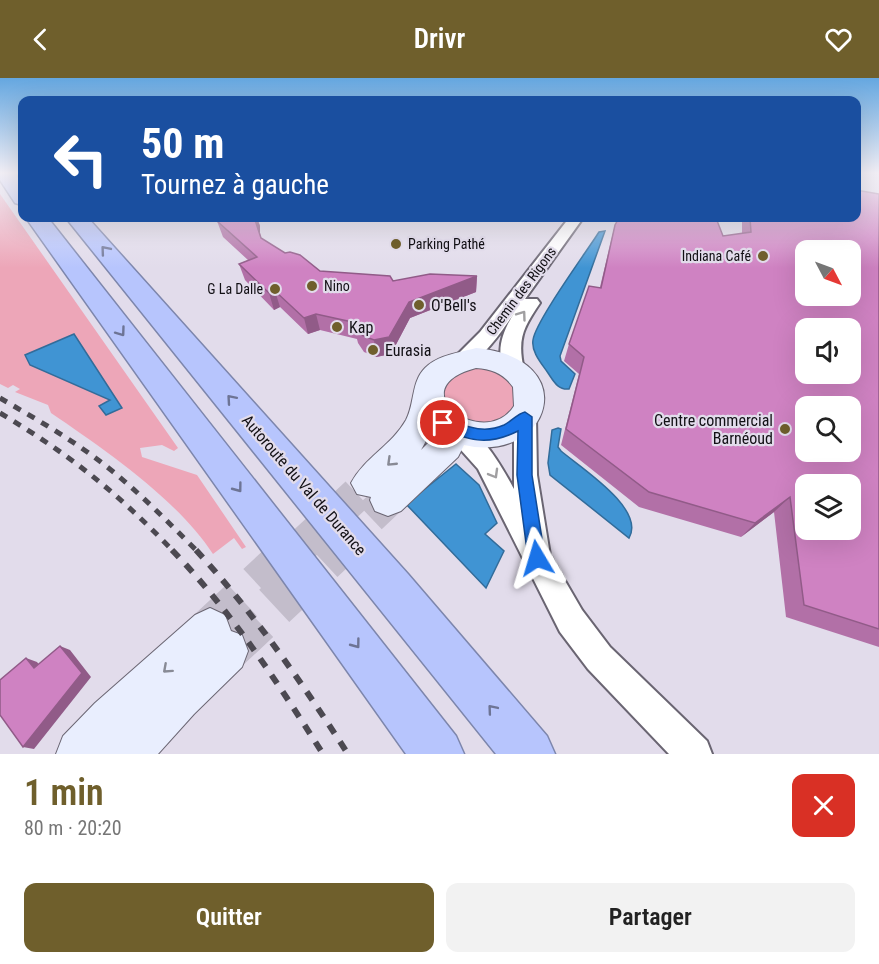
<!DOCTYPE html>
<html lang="fr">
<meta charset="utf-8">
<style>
body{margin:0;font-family:"Roboto Condensed",sans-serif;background:#f2f2f2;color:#222;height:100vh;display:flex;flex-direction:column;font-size:22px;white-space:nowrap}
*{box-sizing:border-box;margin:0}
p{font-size:20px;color:#767676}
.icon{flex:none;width:33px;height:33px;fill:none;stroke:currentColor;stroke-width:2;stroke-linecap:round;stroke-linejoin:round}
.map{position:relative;height:676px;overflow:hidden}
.drawer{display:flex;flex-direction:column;background:#fff;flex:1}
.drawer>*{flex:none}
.guide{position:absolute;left:18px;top:18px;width:843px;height:126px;border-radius:12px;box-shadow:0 6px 24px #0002;background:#1a4fa0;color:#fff;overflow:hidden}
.needle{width:39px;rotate:131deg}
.tools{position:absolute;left:795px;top:162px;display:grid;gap:12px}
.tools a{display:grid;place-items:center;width:66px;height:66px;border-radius:12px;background:#fff;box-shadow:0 6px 24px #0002;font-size:30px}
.pin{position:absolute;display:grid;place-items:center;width:51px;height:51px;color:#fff;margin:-26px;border:3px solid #fff;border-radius:50%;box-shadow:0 2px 6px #0007}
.me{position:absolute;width:66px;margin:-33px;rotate:353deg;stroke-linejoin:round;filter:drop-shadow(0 0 4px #0008)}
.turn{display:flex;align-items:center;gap:21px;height:126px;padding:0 24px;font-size:27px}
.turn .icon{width:78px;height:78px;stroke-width:2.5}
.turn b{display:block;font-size:42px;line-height:51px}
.round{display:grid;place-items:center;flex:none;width:63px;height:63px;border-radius:12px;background:#f2f2f2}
.overview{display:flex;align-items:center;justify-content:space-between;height:102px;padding:0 24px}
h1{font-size:36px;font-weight:600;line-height:45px;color:#6f5f2c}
.cta{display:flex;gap:12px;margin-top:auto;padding:12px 24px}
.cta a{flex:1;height:69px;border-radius:12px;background:#6f5f2c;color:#fff;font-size:24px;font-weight:600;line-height:69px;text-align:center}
.cta a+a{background:#f2f2f2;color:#222}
header{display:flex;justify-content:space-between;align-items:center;height:78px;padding:0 24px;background:#6f5f2c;color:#fff;font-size:27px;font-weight:600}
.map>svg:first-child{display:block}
.green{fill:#eda6b8}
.water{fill:#4094d3;stroke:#326c9a;stroke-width:1.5}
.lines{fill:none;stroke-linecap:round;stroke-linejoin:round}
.secondary-tunnel-far1{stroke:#c3bdcb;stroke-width:34;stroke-dasharray:34 17;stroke-linecap:butt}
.secondary-tunnel{stroke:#c3bdcb;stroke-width:44;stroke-dasharray:44 22;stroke-linecap:butt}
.street-casing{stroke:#6a6572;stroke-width:4}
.secondary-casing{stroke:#6a6572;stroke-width:2}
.highway-casing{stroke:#7d86ac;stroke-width:3}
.street{fill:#fff;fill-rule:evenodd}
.secondary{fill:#e9eefe;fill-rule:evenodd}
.highway{fill:#b7c5fd;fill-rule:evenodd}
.rail-far1{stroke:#4c4951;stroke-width:5;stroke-dasharray:8 8;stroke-linecap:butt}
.rail{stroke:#4c4951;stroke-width:6;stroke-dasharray:10 10;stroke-linecap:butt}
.wall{fill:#b270a7}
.shaded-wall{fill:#915b88}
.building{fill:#cf82c2;stroke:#915b88;stroke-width:1.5;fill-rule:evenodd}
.oneway{stroke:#6d7495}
.oneway2{stroke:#a09fa1}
.oneway3{stroke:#888a95}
.route{fill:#1a73e8;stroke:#114b97;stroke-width:1.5}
.poi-dot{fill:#6f5f2c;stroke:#e2dceb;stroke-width:2}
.labels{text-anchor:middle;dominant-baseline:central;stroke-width:4.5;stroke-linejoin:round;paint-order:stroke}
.far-poi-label{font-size:14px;fill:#121015;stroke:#e2dceb;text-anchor:start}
.far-street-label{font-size:14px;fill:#121015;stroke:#e2dceb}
.poi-label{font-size:16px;fill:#121015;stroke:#e2dceb;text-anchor:start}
.street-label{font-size:16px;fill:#121015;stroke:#e2dceb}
</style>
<header><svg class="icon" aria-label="back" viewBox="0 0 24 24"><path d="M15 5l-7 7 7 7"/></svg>Drivr<svg class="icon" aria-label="heart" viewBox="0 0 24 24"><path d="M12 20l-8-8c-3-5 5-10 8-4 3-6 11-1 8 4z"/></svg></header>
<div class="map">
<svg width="879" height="676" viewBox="0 0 879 676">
<rect width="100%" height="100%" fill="#e2dceb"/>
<!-- green -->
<path class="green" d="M 0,116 L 178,370 L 174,373 L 162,367 L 140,370 L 142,379 L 197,397 L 246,469 L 242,471 L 234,460 L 213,476 C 178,422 104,371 51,335 L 48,327 L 15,314 L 20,311 L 13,307 L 8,310 L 0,306 Z
M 473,289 L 497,292 L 515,306 L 517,328 C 491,356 472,348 444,328 C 442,297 447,301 473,289 Z"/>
<!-- water -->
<path class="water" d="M 605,153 L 560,278 L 561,283 L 575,296 L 569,311 C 558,312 554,304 548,295 C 542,286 531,274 533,262 C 535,244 587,173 599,154 Z
M 74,256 L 122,330 L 106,337 L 99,328 L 110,322 L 30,287 L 25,277 Z
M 558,350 L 561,351 L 558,369 L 561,373 C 581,390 646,431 629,460 L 550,397 L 548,385 L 552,352 Z
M 456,386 L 479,407 L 497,445 L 485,456 L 504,473 L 486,510 L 406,426 Z"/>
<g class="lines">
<!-- secondary-tunnel-far1 -->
<path class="secondary-tunnel-far1" d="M 295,474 L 369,405
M 333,474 L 388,422"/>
<!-- secondary-tunnel -->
<path class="secondary-tunnel" d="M 210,552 L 296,472
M 226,573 L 334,472"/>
<defs>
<path id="street" d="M 569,140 L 583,140 L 525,221 L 537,221 L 540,225 C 523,250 517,261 524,292 L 521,297 L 514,299 L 507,297 C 494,276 502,253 515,234 C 503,251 477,293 455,287 L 452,282 L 480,254 Z
M 525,330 L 533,333 L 536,339 L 537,397 L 550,477 L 582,532 L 610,569 L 707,663 L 712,676 L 669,676 L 588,591 L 560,554 L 478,391 L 443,352 L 447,346 C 474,337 503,391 514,411 L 514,339 L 517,333 Z"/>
<path id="secondary" d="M 476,270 C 585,280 550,387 464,367 L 458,379 L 401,433 L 388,438 L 375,433 L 370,422 L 371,419 L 357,416 L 351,405 C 364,380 392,367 406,342 C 415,325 411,304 425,290 C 438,277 458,275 476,270 ZM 476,290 C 492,291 504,296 513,309 L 514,328 C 485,374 397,311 476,290 ZM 432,352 L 437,356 L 421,372 Z
M 210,530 L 225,537 L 231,553 L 242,557 L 248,573 L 242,589 L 194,636 L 158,676 L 56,676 L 63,658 L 95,625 L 195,537 Z"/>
<path id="highway" d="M 0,95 L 15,95 L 22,107 L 22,127 L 15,125 L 0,102 Z
M 26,140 L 48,140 L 456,658 L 464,676 L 406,676 Z
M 66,140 L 88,140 L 408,496 L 547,658 L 555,676 L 496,676 Z"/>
</defs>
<!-- street casing -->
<use href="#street" class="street-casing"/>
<!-- secondary casing -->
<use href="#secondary" class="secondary-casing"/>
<!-- highway casing -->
<use href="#highway" class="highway-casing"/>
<!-- street -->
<use href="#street" class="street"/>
<!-- secondary -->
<use href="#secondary" class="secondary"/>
<!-- highway -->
<use href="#highway" class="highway"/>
<!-- rail-far1 -->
<path class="rail-far1" d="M 0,320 C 36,341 73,362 106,388 C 139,414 168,444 198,474
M 0,335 C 69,376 118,415 174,474"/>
<!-- rail -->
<path class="rail" d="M 172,472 C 231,533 278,605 323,676
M 196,472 C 254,535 302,605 348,676"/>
</g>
<!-- wall -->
<path class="wall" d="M 879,116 L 879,569 L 786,539 L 774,434 L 741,459 L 639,429 L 561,367 L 579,296 L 564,283 L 569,266 L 600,209 L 611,163 L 615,147 L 723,158 L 742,156 L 742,140 L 738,140 L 856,140 Z
M 231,140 L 257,140 L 260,148 L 260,155 L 261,160 L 285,175 L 320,193 L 393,203 L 477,198 L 476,214 L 410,240 L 391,276 L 376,279 L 364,274 L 358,265 L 357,261 L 320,252 L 308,256 L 280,229 L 274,232 L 245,202 L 239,186 L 248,182 L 223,159 L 217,143 Z"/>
<!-- shaded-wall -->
<path class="shaded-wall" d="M 255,140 L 257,140 L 260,148 L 260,157 Z
M 477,198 L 476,214 L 410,240 L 391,276 L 376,279 L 374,262 L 409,224 Z
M 275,213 L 280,229 L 274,232 L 269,215 Z
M 316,236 L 320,252 L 308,256 L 304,240 Z
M 790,419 L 774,434 L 741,459 L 755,445 Z
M 60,568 L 70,572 L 91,599 L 34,671 L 23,669 Z
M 26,580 L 37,584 L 45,594 L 34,590 Z"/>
<!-- building -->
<path class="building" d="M 856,112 L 879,116 L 879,551 L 804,527 L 790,419 L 755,445 L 649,414 L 566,351 L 584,279 L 569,266 L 589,208 L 601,210 L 615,147 L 619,140 L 716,140 L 723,158 L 751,154 L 750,140 L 856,140 ZM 806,172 L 850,172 L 850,218 L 806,218 ZM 806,250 L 850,250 L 850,296 L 806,296 ZM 806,328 L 850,328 L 850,374 L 806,374 ZM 806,406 L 850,406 L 850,452 L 806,452 Z
M 231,140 L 255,140 L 255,142 L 261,160 L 285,175 L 290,174 L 300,177 L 320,193 L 390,198 L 393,203 L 430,196 L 477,198 L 409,224 L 389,259 L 374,262 L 361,257 L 355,249 L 357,245 L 316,236 L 304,240 L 275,213 L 269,215 L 239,186 L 257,179 L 217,143 Z
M 60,568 L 82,595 L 23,669 L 0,637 L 0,602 L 26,580 L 34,590 Z"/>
<!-- one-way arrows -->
<defs><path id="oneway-chevron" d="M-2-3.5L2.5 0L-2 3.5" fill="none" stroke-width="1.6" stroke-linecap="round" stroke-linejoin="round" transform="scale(1.5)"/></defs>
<g class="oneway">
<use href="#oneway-chevron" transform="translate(105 172) rotate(-130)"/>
<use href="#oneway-chevron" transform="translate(121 254) rotate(54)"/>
<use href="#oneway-chevron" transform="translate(231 321) rotate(-131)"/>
<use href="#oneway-chevron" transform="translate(238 410) rotate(53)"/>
<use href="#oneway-chevron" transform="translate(356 566) rotate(53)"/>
<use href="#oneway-chevron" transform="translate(492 631) rotate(-130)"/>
</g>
<g class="oneway2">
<use href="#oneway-chevron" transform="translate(522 237) rotate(-54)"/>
<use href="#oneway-chevron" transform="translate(494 396) rotate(60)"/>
</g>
<g class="oneway3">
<use href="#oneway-chevron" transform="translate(391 384) rotate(136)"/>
<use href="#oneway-chevron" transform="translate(167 591) rotate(138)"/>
</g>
<!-- sky -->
<linearGradient id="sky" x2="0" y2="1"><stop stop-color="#65a7e0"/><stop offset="0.5" stop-color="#f2eff6"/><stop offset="1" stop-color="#f2eff6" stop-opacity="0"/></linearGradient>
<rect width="879" height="190" fill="url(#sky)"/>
<!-- route -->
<path class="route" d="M 525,334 L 532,339 L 532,397 L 545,480 L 543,485 L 537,488 L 531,485 L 528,480 L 517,397 L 518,353 C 486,369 469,362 438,349 L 436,345 L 443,340 C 464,347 482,357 504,347 C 512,343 517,336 525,334 Z"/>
<!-- markers -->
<g class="poi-dot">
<circle cx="396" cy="166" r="6"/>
<circle cx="763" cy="178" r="6"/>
<circle cx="312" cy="208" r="6"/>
<circle cx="275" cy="211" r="6"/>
<circle cx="419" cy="227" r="6"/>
<circle cx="337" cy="249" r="6"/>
<circle cx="373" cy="272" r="6"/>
<circle cx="785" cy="351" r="6"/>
</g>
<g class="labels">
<!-- far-poi labels -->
<g class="far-poi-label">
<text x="408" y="166">Parking Pathé</text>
<text x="751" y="178" text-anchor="end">Indiana Café</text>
<text x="324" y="208">Nino</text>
<text x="263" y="211" text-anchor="end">G La Dalle</text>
</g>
<!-- far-street labels -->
<g class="far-street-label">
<text transform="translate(521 213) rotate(-53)">Chemin des Rigons</text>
</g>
<!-- poi labels -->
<g class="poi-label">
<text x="431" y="227">O'Bell's</text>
<text x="349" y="249">Kap</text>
<text x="385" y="272">Eurasia</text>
<text x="773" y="342" text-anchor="end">Centre commercial<tspan x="773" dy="18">Barnéoud</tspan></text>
</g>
<!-- street labels -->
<g class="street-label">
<text transform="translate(304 407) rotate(49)">Autoroute du Val de Durance</text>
</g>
</g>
</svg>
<div class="tools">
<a><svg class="needle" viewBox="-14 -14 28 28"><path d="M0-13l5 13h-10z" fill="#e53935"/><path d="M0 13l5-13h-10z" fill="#767676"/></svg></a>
<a><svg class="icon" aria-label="sound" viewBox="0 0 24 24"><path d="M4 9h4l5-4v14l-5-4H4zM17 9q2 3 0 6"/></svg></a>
<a><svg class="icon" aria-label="search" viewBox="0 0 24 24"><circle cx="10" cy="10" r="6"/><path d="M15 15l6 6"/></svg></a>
<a><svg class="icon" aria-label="layers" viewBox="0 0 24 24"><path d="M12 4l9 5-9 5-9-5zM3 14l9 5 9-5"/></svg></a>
</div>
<div class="pin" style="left:443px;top:345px;background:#d93025"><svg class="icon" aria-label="arrive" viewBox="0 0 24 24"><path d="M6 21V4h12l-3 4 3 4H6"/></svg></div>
<svg class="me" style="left:537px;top:480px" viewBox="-20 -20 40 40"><path d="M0-17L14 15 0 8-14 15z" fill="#1a73e8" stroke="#fff" stroke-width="4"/></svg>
<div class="guide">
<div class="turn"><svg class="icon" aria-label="left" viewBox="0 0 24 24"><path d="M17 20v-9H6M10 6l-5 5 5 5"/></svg><div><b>50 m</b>Tournez à gauche</div></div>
</div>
</div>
<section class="drawer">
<div class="overview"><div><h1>1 min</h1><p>80 m · 20:20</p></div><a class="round" style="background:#d93025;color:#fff"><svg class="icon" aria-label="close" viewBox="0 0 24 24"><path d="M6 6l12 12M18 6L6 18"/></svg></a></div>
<div class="cta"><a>Quitter</a><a>Partager</a></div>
</section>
